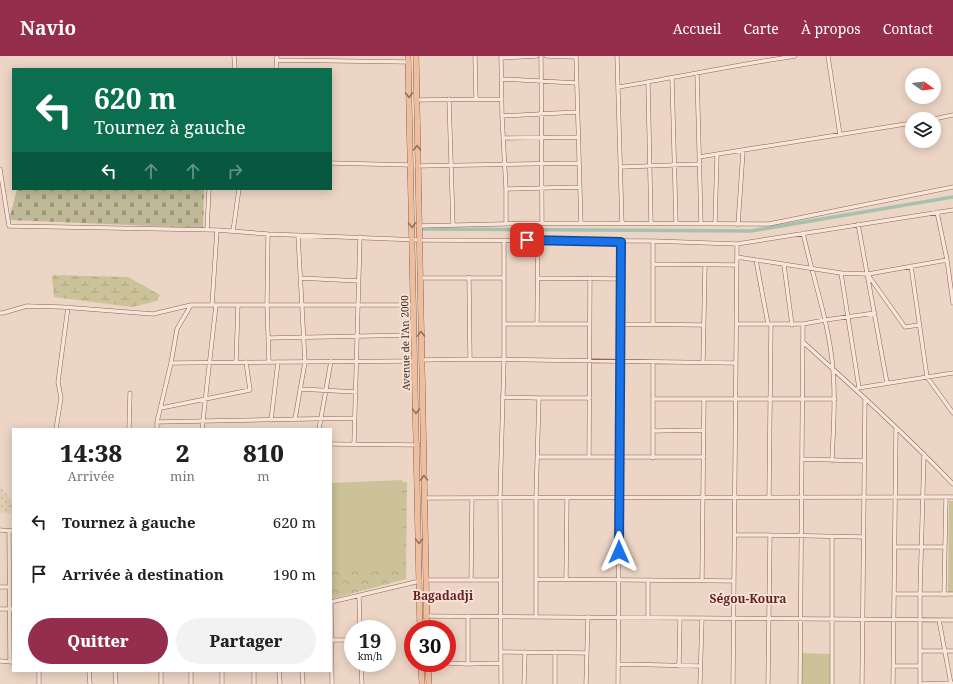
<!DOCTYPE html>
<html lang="fr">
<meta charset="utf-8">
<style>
body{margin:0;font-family:"Noto Serif",serif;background:#f2f2f2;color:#202124;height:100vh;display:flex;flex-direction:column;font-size:15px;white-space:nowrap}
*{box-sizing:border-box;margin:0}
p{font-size:13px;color:#757577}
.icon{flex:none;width:22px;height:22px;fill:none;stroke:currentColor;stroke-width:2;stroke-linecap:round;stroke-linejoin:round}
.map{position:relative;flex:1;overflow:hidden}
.sheet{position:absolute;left:12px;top:372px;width:320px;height:244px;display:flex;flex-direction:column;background:#fff;border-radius:0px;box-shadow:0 2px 10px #0003}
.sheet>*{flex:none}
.banner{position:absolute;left:12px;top:12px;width:320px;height:122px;border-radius:0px;box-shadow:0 2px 10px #0003;background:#0b6e4f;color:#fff;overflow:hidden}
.needle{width:26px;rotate:105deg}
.fabs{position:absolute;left:905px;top:12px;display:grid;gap:8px}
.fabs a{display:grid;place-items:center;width:36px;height:36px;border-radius:50%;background:#fff;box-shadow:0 2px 10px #0003;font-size:20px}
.speed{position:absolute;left:344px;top:564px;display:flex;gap:8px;font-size:20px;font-weight:700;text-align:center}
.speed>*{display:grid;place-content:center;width:52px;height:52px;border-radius:50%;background:#fff;box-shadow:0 2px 10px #0003;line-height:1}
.speed small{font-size:10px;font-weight:400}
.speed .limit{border:6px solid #d22;background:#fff;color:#111}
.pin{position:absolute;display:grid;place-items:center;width:34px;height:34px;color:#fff;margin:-17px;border-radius:8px;box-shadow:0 2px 6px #0006}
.me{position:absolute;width:44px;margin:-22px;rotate:0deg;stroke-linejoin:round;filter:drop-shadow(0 0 3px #0008)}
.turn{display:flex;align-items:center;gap:14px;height:84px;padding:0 16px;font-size:18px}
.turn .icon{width:52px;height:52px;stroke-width:2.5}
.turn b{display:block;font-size:28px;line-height:34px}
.lanes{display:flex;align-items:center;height:38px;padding:0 16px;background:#0003;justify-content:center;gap:20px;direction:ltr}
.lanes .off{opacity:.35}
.eta{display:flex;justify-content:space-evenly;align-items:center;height:68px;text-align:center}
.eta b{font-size:24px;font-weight:800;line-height:28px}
.cta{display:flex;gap:8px;margin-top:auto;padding:8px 16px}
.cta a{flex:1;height:46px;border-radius:24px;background:#952d4c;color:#fff;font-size:16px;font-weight:800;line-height:46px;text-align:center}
.cta a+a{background:#f2f2f2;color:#202124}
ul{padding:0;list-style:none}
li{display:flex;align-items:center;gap:12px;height:52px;padding:0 16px}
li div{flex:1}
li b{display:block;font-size:15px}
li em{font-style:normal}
header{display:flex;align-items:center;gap:24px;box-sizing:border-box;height:56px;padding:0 20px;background:#952d4c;color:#fff}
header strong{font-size:19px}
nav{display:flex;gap:22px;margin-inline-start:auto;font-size:14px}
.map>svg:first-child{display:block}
.farmland{fill:url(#farmland-dots)}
.forest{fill:url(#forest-crowns)}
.wetland{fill:url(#wetland-marsh)}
.cemetery{fill:url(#cemetery-stones)}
.park{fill:#cbc299}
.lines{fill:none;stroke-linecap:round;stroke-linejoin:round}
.canal{stroke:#a7c1b1;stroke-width:3.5}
.street-casing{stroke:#88665b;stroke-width:4.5}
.primary-casing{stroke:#563630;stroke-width:6}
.street{stroke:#f8e5d8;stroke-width:3.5}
.primary{stroke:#efbe9e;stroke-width:5.5}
.oneway{stroke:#94715e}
.route-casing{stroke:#114b97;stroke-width:10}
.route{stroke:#1a73e8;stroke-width:7}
.labels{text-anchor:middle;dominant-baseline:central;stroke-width:4;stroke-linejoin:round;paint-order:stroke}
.street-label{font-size:10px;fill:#38241f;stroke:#f5e2d4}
.quarter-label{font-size:12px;font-weight:bold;fill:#641f25;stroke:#f5e2d4}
</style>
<header>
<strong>Navio</strong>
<nav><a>Accueil</a><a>Carte</a><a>À propos</a><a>Contact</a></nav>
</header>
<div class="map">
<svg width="953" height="628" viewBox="0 0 953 628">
<defs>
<pattern id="farmland-dots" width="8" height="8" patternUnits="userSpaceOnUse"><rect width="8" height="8" fill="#e3cdb3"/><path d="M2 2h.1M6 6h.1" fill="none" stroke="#c4b09a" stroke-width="1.8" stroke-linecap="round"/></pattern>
<pattern id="forest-crowns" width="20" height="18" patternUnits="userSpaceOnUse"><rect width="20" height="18" fill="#cbc299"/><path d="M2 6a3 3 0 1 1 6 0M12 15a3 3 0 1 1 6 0" fill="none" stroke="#afa783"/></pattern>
<pattern id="wetland-marsh" width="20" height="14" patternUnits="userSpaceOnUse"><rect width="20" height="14" fill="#cbc299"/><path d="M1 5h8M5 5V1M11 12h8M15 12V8" fill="none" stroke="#afa783"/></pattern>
<pattern id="cemetery-stones" width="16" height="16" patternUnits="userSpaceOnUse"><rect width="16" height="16" fill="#c0b998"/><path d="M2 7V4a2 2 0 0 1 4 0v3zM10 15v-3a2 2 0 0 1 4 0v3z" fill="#9d967b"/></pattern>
</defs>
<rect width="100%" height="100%" fill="#edd5c5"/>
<!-- farmland -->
<path class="farmland" d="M 0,431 L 13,446 L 13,458 L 0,456 Z"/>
<!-- forest -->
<path class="forest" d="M 407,426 L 406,523 L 331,543 L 331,516 L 402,510 L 382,427 Z"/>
<!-- wetland -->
<path class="wetland" d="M 52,219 L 128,221 L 160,239 L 157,245 L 132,251 L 54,241 Z"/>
<!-- cemetery -->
<path class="cemetery" d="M 17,133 L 204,133 L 203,172 L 9,164 Z"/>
<!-- park -->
<path class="park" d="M 402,424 L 404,513 L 331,516 L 331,427 Z
M 949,445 L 953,445 L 953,536 L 948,536 Z
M 800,597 L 832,598 L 832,628 L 800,628 Z"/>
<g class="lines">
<!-- canal -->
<path class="canal" d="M 421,173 L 751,175 L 953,141"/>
<defs>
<path id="street" d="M 234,0 L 235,13
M 475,0 L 476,43
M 501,0 L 502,60 L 506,133 L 506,168
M 541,0 L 542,167
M 546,0 L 576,1
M 576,0 L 581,168
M 617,0 L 622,168
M 828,0 L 840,79
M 501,2 L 537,0
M 277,4 L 408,6
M 276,13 L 277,0
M 697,17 L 701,167
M 672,22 L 676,167
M 502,23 L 576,27
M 648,26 L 651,168
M 619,31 C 678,21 736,9 795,0
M 449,43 L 453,169
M 416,44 L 502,43
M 502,60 L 577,56
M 934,63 L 953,59
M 503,82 L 578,81
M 699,101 L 912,67
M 331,107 L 410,109
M 417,110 L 579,107
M 621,111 L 700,108
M 0,113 L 9,170 L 217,174 L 268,178 L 419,184 L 653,185 L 737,188 L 953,154
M 506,133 L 580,131
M 937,156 L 947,204 L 953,247
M 715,168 L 717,99
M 858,168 L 887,327
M 738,169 L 743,95
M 418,170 L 542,167 L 769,168 L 953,131
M 207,174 L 209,133
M 233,175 L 239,133
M 803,177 C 813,223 830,269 833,315 C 836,345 833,375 832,405
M 268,178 L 267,249 L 269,306
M 737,201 L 841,217 L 868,218 L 947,204
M 756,204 L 768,268
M 653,208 L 737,209
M 784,209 L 792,269
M 911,210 L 927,321 L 953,357
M 841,217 L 859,332
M 868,219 L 905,271 L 919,269
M 469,221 L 470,303
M 300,222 L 359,225
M 420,222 L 504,222
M 538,222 L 621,223
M 212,249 L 217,174
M 0,257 L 3,257 L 27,250 L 62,251 L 153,258 L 191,249 L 413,249
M 537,267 L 538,184
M 504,268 L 589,268
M 621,268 L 704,269
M 653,268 L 653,185
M 737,268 L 803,268 L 825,264 L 875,257
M 269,282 L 414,279
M 803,286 C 854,332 905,378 953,428
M 421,304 L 470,303 L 736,307
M 703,306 L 705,210
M 171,307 L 414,305
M 236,307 L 238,249
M 858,332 L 953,317
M 300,333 L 356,336
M 502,341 L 539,342 L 590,342
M 653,343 L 835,343
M 161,352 L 250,334 L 246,306
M 295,363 L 305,306 L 298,179
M 271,364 L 278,306
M 157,366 L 355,362
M 56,373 L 61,342 L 58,326 L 68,251
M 129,373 L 130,337
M 157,373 L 157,366 L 171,307 L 177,273 L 191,249
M 202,373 L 216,249
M 319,373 L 331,305
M 653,375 L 704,374
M 331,388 L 418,389
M 354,388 L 360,181
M 537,401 L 704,401
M 589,401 L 590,222
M 653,402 L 653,306
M 802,403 L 864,405
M 769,441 L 771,268
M 424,442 L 953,441
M 0,474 L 13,475
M 9,475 L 10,606
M 735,479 L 770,479 L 863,481
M 895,491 L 945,491
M 536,523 L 734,525
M 426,524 L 501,524
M 471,524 L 472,442
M 566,524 L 567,442
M 648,524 L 648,562
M 702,525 L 704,343
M 0,531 L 9,531
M 894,538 L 953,538
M 944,539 L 946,441
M 359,540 L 360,573
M 331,546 L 420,525
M 331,546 L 332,628
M 0,553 L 13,553
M 425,560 L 953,564
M 536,561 L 536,442 L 539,342
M 939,564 L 951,628
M 331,584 L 353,584
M 920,595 L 953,595
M 501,596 L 587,597
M 555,596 L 555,628
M 0,605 L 13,606
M 361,607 L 362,628
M 447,607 L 468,608 L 501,607
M 468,608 L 468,560
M 619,608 L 700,610
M 679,610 L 680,562
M 893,610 L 920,610
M 39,615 L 39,628
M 89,615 L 90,628
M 115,615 L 116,628
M 161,615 L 161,628
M 191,615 L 191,628
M 222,615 L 222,628
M 254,615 L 254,628
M 279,615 L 280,628
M 302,615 L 303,628
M 501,628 L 500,441 L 504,304 L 504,184
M 524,628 L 525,596
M 586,628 L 588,561
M 618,628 L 621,186
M 700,628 L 702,562
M 733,628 L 737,188
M 768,628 L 770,479
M 800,628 L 803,268
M 832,628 L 832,481
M 862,628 L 865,342
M 893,628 L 896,372
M 920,628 L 920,538 L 924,398
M 920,628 L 952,627"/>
<path id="primary" d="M 408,0 L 420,573
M 416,0 L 427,573
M 421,607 L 422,628
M 428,607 L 429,628"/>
</defs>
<!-- street casing -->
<use href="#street" class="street-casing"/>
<!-- primary casing -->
<use href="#primary" class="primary-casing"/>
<!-- street -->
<use href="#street" class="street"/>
<!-- primary -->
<use href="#primary" class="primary"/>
</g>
<!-- one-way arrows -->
<defs><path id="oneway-chevron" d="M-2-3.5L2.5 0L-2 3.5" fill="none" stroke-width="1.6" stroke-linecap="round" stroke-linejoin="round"/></defs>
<g class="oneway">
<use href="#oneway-chevron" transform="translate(409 39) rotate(89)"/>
<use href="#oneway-chevron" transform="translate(417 92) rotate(-90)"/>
<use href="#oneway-chevron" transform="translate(412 169) rotate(89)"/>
<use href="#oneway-chevron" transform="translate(421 278) rotate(-91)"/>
<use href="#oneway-chevron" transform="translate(416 355) rotate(89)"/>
<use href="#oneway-chevron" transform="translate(424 422) rotate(-91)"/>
<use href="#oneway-chevron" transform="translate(419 485) rotate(89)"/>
</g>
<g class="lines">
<defs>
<path id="route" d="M 527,184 L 621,186 L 619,496"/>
</defs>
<!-- route casing -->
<use href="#route" class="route-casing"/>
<!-- route -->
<use href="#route" class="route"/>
</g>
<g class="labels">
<!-- street labels -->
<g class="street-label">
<text transform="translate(405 287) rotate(-91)">Avenue de l'An 2000</text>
</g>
<!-- quarter labels -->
<g class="quarter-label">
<text x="443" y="539">Bagadadji</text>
<text x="748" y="542">Ségou-Koura</text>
</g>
</g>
</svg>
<div class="fabs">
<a><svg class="needle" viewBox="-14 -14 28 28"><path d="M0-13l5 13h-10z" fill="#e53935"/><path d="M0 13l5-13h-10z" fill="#757577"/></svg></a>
<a><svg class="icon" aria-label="layers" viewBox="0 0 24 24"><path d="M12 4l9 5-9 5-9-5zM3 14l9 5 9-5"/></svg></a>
</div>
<div class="speed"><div>19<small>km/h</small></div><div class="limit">30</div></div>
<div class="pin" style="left:527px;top:184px;background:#d93025"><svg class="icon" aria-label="arrive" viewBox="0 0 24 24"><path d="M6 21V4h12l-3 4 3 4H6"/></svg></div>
<svg class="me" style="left:619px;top:496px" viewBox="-20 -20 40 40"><path d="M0-17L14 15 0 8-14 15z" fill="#1a73e8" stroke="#fff" stroke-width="4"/></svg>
<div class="banner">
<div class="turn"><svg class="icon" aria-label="left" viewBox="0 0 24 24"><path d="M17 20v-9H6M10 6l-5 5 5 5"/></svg><div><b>620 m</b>Tournez à gauche</div></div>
<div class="lanes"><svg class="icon" aria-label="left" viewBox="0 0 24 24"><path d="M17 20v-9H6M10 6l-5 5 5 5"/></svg><svg class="icon off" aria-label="ahead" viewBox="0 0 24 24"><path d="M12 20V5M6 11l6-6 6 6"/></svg><svg class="icon off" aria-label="ahead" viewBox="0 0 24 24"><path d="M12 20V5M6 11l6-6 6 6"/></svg><svg class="icon off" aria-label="right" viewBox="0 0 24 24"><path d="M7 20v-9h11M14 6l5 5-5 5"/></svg></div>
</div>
<section class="sheet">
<div class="eta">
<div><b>14:38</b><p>Arrivée</p></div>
<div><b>2</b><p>min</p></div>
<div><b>810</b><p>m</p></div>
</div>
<ul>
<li><svg class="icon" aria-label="left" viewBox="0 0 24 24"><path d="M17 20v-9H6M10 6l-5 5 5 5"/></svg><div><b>Tournez à gauche</b></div><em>620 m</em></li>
<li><svg class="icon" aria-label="arrive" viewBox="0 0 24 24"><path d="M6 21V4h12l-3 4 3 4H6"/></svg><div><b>Arrivée à destination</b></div><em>190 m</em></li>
</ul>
<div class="cta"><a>Quitter</a><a>Partager</a></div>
</section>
</div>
